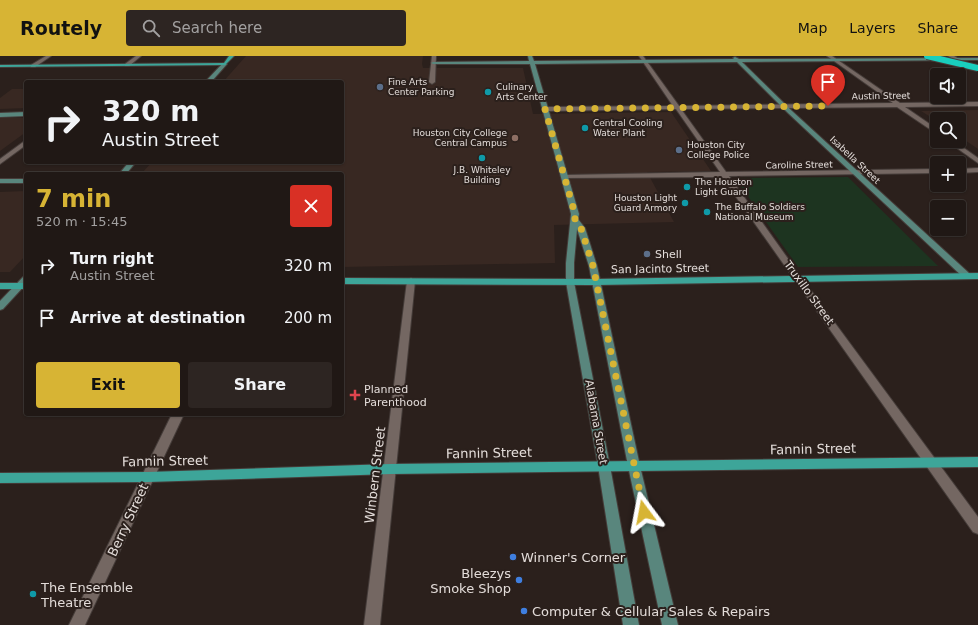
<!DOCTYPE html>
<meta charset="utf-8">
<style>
body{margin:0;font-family:"DejaVu Sans",sans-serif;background:#2d2522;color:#f1f3f6;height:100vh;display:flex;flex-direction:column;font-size:15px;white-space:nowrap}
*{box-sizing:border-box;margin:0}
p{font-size:13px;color:#a2a0a0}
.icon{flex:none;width:22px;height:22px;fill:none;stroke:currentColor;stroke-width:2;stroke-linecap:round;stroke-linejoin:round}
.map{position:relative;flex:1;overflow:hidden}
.panel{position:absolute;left:24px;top:116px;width:320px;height:244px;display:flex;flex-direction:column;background:#201815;border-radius:4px;box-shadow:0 1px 3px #0004,0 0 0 1px #3d3734}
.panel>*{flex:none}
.guide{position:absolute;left:24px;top:24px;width:320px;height:84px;border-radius:4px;box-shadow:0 1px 3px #0004,0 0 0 1px #3d3734;background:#201815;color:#f1f3f6;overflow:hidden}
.controls{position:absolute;left:930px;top:12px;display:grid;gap:8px}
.controls a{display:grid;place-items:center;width:36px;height:36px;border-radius:4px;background:#201815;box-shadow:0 1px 3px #0004,0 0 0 1px #3d3734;font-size:20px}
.pin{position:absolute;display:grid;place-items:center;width:34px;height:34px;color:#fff;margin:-41px -17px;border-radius:50% 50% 50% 0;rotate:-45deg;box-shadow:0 0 4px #0007}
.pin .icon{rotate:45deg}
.me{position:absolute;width:44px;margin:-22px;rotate:347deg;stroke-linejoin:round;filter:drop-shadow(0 0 3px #0008)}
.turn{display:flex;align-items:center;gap:14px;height:84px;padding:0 12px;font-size:18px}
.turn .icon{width:52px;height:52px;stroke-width:2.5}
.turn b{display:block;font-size:28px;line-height:34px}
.round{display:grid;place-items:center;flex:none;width:42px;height:42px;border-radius:4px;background:#2d2522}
.summary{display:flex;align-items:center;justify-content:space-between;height:68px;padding:0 12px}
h1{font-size:24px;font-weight:800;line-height:30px;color:#d7b434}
.primary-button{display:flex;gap:8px;margin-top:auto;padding:8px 12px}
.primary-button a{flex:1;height:46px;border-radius:4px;background:#d7b434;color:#111;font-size:16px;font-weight:800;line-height:46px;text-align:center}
.primary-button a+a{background:#2d2522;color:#f1f3f6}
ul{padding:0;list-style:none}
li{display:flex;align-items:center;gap:12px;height:52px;padding:0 12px}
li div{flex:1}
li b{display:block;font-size:15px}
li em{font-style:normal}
header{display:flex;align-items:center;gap:24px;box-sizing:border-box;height:56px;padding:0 20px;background:#d7b434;color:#111}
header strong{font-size:19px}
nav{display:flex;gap:22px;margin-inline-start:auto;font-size:14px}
.search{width:280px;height:36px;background:#2d2522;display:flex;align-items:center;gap:10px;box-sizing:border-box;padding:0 14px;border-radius:4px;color:#a2a0a0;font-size:15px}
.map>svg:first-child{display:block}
.built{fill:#382822}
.green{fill:#1d3420}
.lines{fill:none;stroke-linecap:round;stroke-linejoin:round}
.street-casing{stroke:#453c39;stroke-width:2}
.secondary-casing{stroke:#453c39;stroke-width:2}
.primary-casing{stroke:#453c39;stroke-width:2}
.street{fill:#746762;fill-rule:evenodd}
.secondary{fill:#59867d;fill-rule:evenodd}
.primary{fill:#3da599;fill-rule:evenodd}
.highway-bridge-casing{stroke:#453c39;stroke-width:8;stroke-linecap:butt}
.highway-bridge{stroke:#19cebd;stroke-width:6}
.route{stroke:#d7b434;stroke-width:7;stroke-dasharray:0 12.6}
.service-dot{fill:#5c6f8a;stroke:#2b201c;stroke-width:1.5}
.culture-dot{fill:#0f9aa8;stroke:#2b201c;stroke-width:1.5}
.education-dot{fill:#8d6e63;stroke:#2b201c;stroke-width:1.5}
.health-dot{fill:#e0444e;stroke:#2b201c;stroke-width:1.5}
.shop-dot{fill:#3f7fe0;stroke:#2b201c;stroke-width:1.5}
.labels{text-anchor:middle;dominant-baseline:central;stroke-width:4;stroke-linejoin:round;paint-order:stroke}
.far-poi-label{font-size:9px;fill:#e3dcd9;stroke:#2b201c;text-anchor:start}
.far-street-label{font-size:9px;fill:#e3dcd9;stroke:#2b201c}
.poi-label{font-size:11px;fill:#e3dcd9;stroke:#2b201c;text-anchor:start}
.street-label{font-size:11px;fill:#e3dcd9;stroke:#2b201c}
.near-street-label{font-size:13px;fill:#e3dcd9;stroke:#2b201c}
.near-poi-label{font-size:13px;fill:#e3dcd9;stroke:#2b201c;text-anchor:start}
</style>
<header>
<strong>Routely</strong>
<div class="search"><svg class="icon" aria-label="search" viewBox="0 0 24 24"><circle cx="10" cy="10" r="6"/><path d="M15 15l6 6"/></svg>Search here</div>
<nav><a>Map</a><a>Layers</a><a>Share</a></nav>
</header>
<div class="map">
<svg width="978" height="569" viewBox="0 0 978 569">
<rect width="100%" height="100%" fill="#2b201c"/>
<!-- built -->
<path class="built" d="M 246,0 L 423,0 L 422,8 L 423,12 L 523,12 L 533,58 L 671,56 L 711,115 L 647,116 L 674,166 L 554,169 L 555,207 L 342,211 L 342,118 L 141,118 L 152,106 L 342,106 L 342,26 L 223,26 Z
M 12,33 L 26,33 L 26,52 L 0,53 L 0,42 Z
M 978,54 L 978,93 L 959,80 L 959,63 L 937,63 L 937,65 L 921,55 Z
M 0,62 L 26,62 L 26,76 L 0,95 Z
M 26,135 L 26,199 L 10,216 L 0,216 L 0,136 Z"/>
<!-- green -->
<path class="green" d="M 848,121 L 938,210 L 798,211 L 735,122 Z"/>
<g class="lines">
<defs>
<path id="street" d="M 46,0 L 51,0 L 35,11 L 31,11 L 31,9 Z
M 136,0 L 141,0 L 129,10 L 125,10 L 125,8 Z
M 432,0 L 436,0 L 435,26 L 432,28 L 429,26 Z
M 639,0 L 643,0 L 679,50 L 893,47 L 827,0 L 832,0 L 900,47 L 978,46 L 978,50 L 905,51 L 937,73 L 937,78 L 897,51 L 681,53 L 726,116 L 937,113 L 937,117 L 729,120 L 801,221 L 978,461 L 978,478 L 973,476 L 722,121 L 563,122 L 563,120 L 565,119 L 720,116 L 676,53 L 545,55 L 542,53 L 545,51 L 673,50 Z
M 948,0 L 954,0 L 968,8 L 964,9 Z
M 26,84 L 26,89 L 0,108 L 0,103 Z
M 947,85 L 954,85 L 978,102 L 978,107 Z
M 978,112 L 978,116 L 959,117 L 959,113 Z
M 411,222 L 415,225 L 380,569 L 364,569 L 407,225 Z
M 172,358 L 184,358 L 85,569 L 69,569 Z"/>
<path id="secondary" d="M 528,0 L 532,0 L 534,5 L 734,3 L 733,2 L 735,1 L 739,3 L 978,2 L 978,4 L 742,6 L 792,55 L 970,218 L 971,220 L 967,223 L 964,222 L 788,57 L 737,6 L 535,8 L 579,158 L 578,163 L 585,172 L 597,210 L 640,410 L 678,569 L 662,569 L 628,410 L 589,210 L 577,173 L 574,207 L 574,226 L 610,410 L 639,569 L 623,569 L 598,410 L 566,226 L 566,207 L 571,158 L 530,8 L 433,8 L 431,7 L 433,6 L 529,5 Z
M 223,7 L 227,8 L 211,26 L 205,26 Z
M 26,56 L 26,60 L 0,61 L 0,57 Z
M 129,106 L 136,106 L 126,118 L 119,118 Z
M 0,123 L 26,123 L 26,127 L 0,127 Z
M 26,220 L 26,228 L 3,253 L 0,254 L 0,245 L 23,221 Z"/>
<path id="primary" d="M 229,0 L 234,0 L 225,9 L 0,11 L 0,9 L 224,7 Z
M 978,217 L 978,223 L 596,229 L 342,228 L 342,222 L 596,223 Z
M 0,227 L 26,227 L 26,233 L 0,233 Z
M 978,401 L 978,411 L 391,418 L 148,426 L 0,427 L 0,417 L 148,416 L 391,408 Z"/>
</defs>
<!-- street casing -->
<use href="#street" class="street-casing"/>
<!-- secondary casing -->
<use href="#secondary" class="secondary-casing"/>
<!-- primary casing -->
<use href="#primary" class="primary-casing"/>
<!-- street -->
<use href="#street" class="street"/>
<!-- secondary -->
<use href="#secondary" class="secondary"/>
<!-- primary -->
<use href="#primary" class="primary"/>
<defs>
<path id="highway-bridge" d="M 927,0 L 978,12"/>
</defs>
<!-- highway-bridge casing -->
<use href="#highway-bridge" class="highway-bridge-casing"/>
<!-- highway-bridge -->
<use href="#highway-bridge" class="highway-bridge"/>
</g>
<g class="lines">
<!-- route -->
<path class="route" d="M 644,456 L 593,210 L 581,172 L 575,164 L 575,158 L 545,53 L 828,50"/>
</g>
<!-- markers -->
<g class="service-dot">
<circle cx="380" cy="31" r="4"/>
<circle cx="679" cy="94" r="4"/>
<circle cx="647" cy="198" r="4"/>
</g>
<g class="culture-dot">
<circle cx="488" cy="36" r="4"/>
<circle cx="585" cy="72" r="4"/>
<circle cx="482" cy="102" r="4"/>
<circle cx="687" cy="131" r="4"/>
<circle cx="685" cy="147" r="4"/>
<circle cx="707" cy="156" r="4"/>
<circle cx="33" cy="538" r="4"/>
</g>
<circle class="education-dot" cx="515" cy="82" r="4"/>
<path class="health-dot" d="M353 333h4v4h4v4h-4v4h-4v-4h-4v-4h4z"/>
<g class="shop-dot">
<circle cx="513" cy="501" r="4"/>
<circle cx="519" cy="524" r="4"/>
<circle cx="524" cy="555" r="4"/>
</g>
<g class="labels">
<!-- far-poi labels -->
<g class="far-poi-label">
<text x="388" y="26">Fine Arts<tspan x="388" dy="10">Center Parking</tspan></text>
<text x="496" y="31">Culinary<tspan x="496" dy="10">Arts Center</tspan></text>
<text x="593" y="67">Central Cooling<tspan x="593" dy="10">Water Plant</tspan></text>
<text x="507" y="77" text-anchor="end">Houston City College<tspan x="507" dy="10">Central Campus</tspan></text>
<text x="687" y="89">Houston City<tspan x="687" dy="10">College Police</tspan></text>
<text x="482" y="114" text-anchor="middle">J.B. Whiteley<tspan x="482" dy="10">Building</tspan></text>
<text x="695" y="126">The Houston<tspan x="695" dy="10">Light Guard</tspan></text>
<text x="677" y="142" text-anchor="end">Houston Light<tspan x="677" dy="10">Guard Armory</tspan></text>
<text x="715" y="151">The Buffalo Soldiers<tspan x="715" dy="10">National Museum</tspan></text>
</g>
<!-- far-street labels -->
<g class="far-street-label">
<text transform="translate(881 40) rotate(-1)">Austin Street</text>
<text transform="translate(855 104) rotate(43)">Isabella Street</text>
<text transform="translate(799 109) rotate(-1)">Caroline Street</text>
</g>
<!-- poi labels -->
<g class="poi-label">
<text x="655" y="198">Shell</text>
<text x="364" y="333">Planned<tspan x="364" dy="13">Parenthood</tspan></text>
</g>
<!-- street labels -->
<g class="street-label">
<text transform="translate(660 213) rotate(-1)">San Jacinto Street</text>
<text transform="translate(809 237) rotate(54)">Truxillo Street</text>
<text transform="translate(596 366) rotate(80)">Alabama Street</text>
</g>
<!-- near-street labels -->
<g class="near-street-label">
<text transform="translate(813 393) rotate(-1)">Fannin Street</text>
<text transform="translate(489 397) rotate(-1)">Fannin Street</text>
<text transform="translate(165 405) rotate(-1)">Fannin Street</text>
<text transform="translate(375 419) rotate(-83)">Winbern Street</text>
<text transform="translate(128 464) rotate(-65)">Berry Street</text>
</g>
<!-- near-poi labels -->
<g class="near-poi-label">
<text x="521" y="501">Winner's Corner</text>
<text x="511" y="517" text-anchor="end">Bleezys<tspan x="511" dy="15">Smoke Shop</tspan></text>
<text x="41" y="531">The Ensemble<tspan x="41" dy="15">Theatre</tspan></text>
<text x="532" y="555">Computer &amp; Cellular Sales &amp; Repairs</text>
</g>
</g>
</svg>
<div class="controls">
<a><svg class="icon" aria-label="sound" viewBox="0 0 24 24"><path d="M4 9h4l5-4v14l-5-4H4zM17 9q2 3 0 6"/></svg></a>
<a><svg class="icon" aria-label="search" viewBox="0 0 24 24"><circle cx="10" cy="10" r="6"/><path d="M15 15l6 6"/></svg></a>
<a>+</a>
<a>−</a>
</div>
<div class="pin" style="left:828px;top:50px;background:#d93025"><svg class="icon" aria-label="arrive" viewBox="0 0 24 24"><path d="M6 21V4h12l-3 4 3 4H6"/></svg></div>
<svg class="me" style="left:644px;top:456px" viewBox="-20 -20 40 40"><path d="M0-17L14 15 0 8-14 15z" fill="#d7b434" stroke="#fff" stroke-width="4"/></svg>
<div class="guide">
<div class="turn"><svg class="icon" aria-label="right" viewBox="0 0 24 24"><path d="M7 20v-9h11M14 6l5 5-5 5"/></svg><div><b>320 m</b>Austin Street</div></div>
</div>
<section class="panel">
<div class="summary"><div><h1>7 min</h1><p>520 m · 15:45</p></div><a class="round" style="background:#d93025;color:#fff"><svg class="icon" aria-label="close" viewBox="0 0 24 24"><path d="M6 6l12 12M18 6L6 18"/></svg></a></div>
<ul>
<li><svg class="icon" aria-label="right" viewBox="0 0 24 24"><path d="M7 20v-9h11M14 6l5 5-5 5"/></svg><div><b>Turn right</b><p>Austin Street</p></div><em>320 m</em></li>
<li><svg class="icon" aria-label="arrive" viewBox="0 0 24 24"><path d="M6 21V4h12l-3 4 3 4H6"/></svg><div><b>Arrive at destination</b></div><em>200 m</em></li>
</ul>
<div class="primary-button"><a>Exit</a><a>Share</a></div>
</section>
</div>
